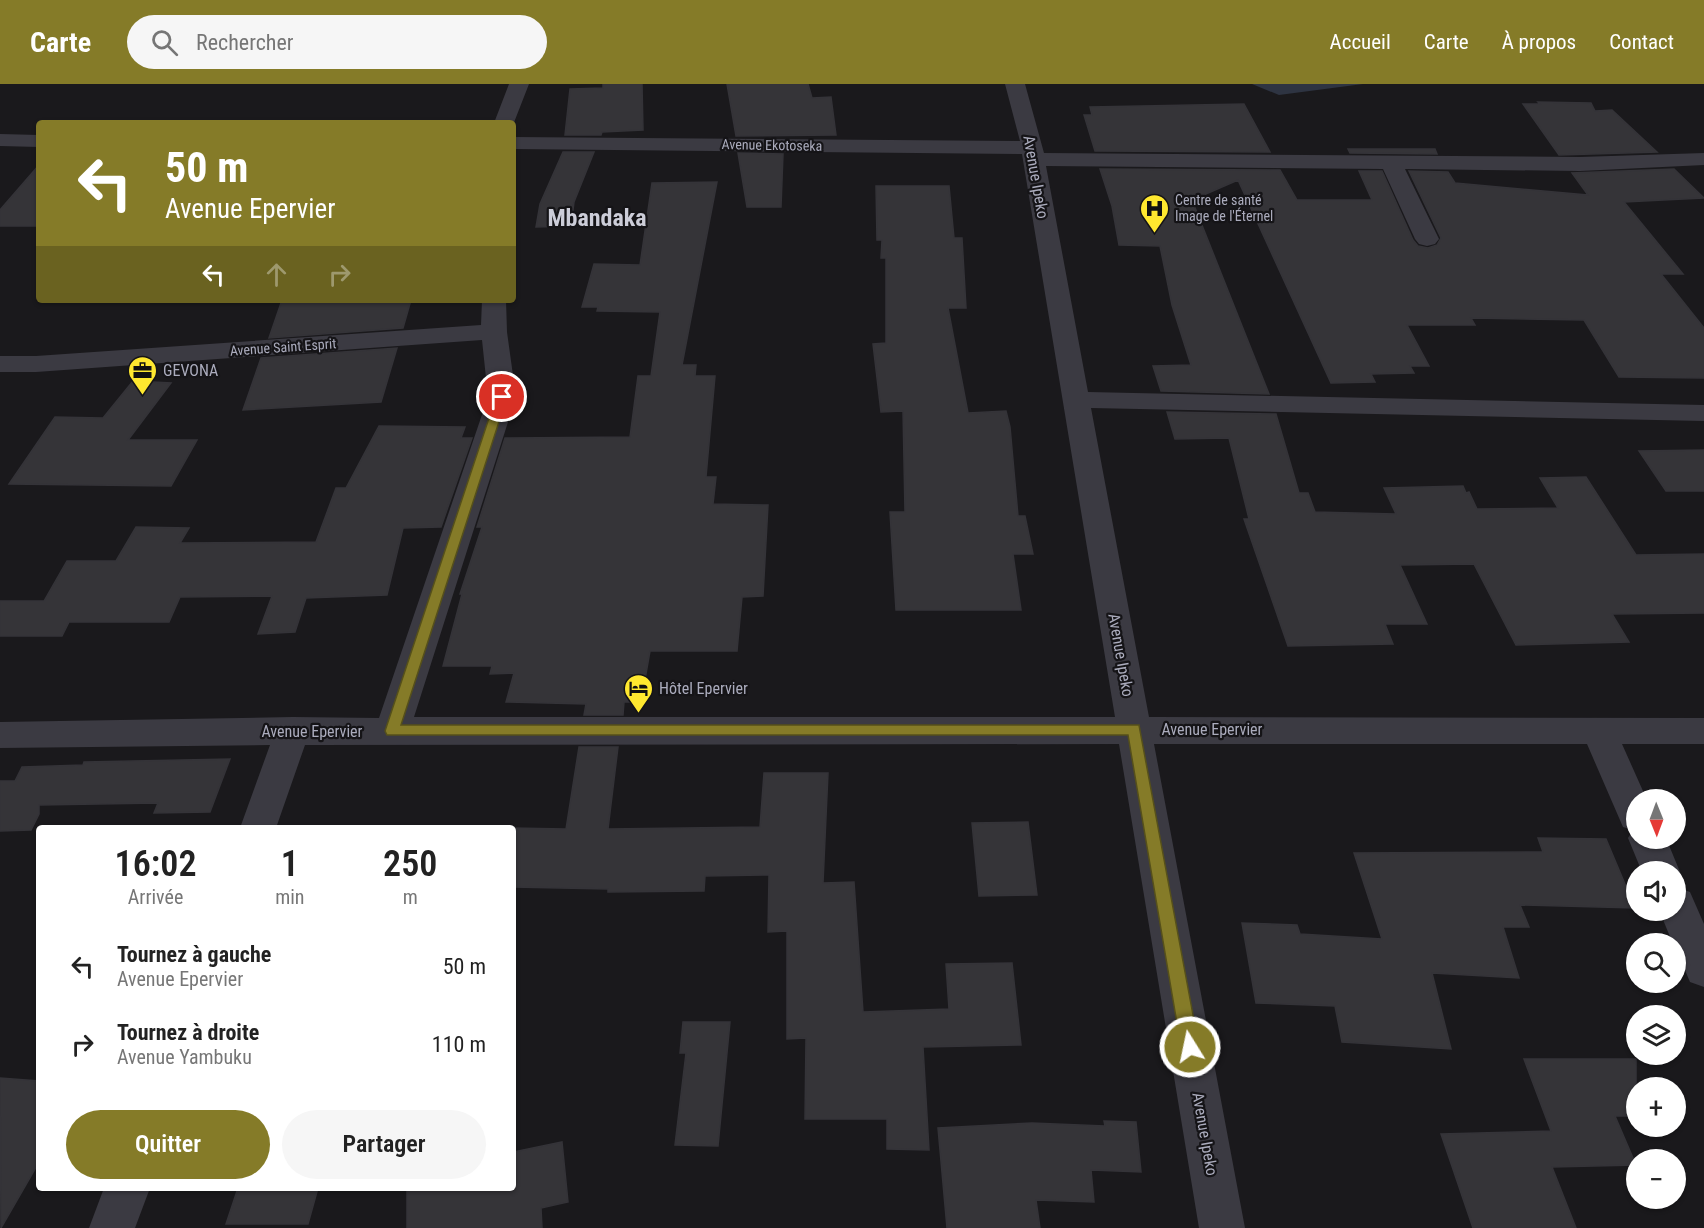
<!DOCTYPE html>
<html lang="fr">
<meta charset="utf-8">
<style>
body{margin:0;font-family:"Roboto Condensed",sans-serif;background:#f6f6f6;color:#222;height:100vh;display:flex;flex-direction:column;font-size:22px;white-space:nowrap}
*{box-sizing:border-box;margin:0}
p{font-size:20px;color:#767676}
.icon{flex:none;width:33px;height:33px;fill:none;stroke:currentColor;stroke-width:2;stroke-linecap:round;stroke-linejoin:round}
.map{position:relative;flex:1;overflow:hidden}
.side{position:absolute;left:36px;top:741px;width:480px;height:366px;display:flex;flex-direction:column;background:#fff;border-radius:6px;box-shadow:0 2px 4px #0004}
.side>*{flex:none}
.guide{position:absolute;left:36px;top:36px;width:480px;height:183px;border-radius:6px;box-shadow:0 2px 4px #0004;background:#857b28;color:#fff;overflow:hidden}
.needle{width:39px;rotate:179deg}
.controls{position:absolute;left:1626px;top:705px;display:grid;gap:12px}
.controls a{display:grid;place-items:center;width:60px;height:60px;border-radius:50%;background:#fff;box-shadow:0 2px 4px #0004;font-size:30px}
.pin{position:absolute;display:grid;place-items:center;width:51px;height:51px;color:#fff;margin:-26px;border:3px solid #fff;border-radius:50%;box-shadow:0 2px 6px #0007}
.me{position:absolute;width:66px;margin:-33px;rotate:350deg;stroke-linejoin:round;filter:drop-shadow(0 0 4px #0008)}
.turn{display:flex;align-items:center;gap:21px;height:126px;padding:0 30px;font-size:27px}
.turn .icon{width:78px;height:78px;stroke-width:2.5}
.turn b{display:block;font-size:42px;line-height:51px}
.lanes{display:flex;align-items:center;height:57px;padding:0 30px;background:#0003;justify-content:center;gap:30px;direction:ltr}
.lanes .off{opacity:.35}
.eta{display:flex;justify-content:space-evenly;align-items:center;height:102px;text-align:center}
.eta b{font-size:36px;font-weight:600;line-height:42px}
.action{display:flex;gap:12px;margin-top:auto;padding:12px 30px}
.action a{flex:1;height:69px;border-radius:36px;background:#857b28;color:#fff;font-size:24px;font-weight:600;line-height:69px;text-align:center}
.action a+a{background:#f6f6f6;color:#222}
ul{padding:0;list-style:none}
li{display:flex;align-items:center;gap:18px;height:78px;padding:0 30px}
li div{flex:1}
li b{display:block;font-size:22px}
li em{font-style:normal}
header{display:flex;align-items:center;gap:36px;box-sizing:border-box;height:84px;padding:0 30px;background:#857b28;color:#fff}
header strong{font-size:28px}
nav{display:flex;gap:33px;margin-inline-start:auto;font-size:21px}
.search{width:420px;height:54px;background:#f6f6f6;display:flex;align-items:center;gap:15px;box-sizing:border-box;padding:0 21px;border-radius:33px;color:#767676;font-size:22px}
.map>svg:first-child{display:block}
.water{fill:#2e3442}
.building{fill:#353438;stroke:#343338;stroke-width:1.5}
.lines{fill:none;stroke-linecap:round;stroke-linejoin:round}
.minor{fill:#3b3a42;fill-rule:evenodd}
.route{fill:#857b28;stroke:#56501a;stroke-width:1.5}
.labels{text-anchor:middle;dominant-baseline:central;stroke-width:4.5;stroke-linejoin:round;paint-order:stroke}
.far-street-label{font-size:14px;fill:#abacbd;stroke:#151417}
.far-poi-label{font-size:14px;fill:#abacbd;stroke:#151417;text-anchor:start}
.street-label{font-size:16px;fill:#abacbd;stroke:#151417}
.poi-label{font-size:16px;fill:#abacbd;stroke:#151417;text-anchor:start}
.far-town-label{font-size:24px;font-weight:bold;fill:#cccdd8;stroke:#151417}
</style>
<header>
<strong>Carte</strong>
<div class="search"><svg class="icon" aria-label="search" viewBox="0 0 24 24"><circle cx="10" cy="10" r="6"/><path d="M15 15l6 6"/></svg>Rechercher</div>
<nav><a>Accueil</a><a>Carte</a><a>À propos</a><a>Contact</a></nav>
</header>
<div class="map">
<svg width="1704" height="1144" viewBox="0 0 1704 1144">
<rect width="100%" height="100%" fill="#1a191c"/>
<!-- water -->
<path class="water" d="M 1252,0 L 1363,0 L 1279,11 Z"/>
<!-- building -->
<path class="building" d="M 603,0 L 642,0 L 643,46 L 602,48 L 601,51 L 565,51 L 570,5 L 603,4 Z
M 727,0 L 808,0 L 812,14 L 831,13 L 836,51 L 736,52 Z
M 1538,18 L 1591,19 L 1595,27 L 1612,26 L 1657,68 L 1559,71 L 1523,20 L 1540,20 Z
M 1244,20 L 1270,68 L 1095,67 L 1084,31 L 1092,31 L 1090,23 Z
M 1348,65 L 1435,65 L 1437,70 L 1350,69 Z
M 563,68 L 594,68 L 574,118 L 571,142 L 536,143 L 540,120 Z
M 738,69 L 783,70 L 781,123 L 747,123 Z
M 39,81 L 39,142 L 0,142 L 0,126 Z
M 1100,85 L 1280,86 L 1297,116 L 1372,116 L 1359,87 L 1382,87 L 1413,156 L 1418,162 L 1428,164 L 1437,161 L 1441,154 L 1409,87 L 1448,88 L 1455,99 L 1588,111 L 1572,89 L 1674,85 L 1704,114 L 1624,118 L 1683,190 L 1661,190 L 1704,244 L 1704,294 L 1619,293 L 1584,236 L 1471,234 L 1475,241 L 1407,241 L 1429,282 L 1410,282 L 1414,289 L 1371,290 L 1375,298 L 1331,299 L 1238,96 L 1192,116 L 1269,310 L 1161,307 L 1153,282 L 1191,281 L 1172,221 L 1160,162 L 1119,161 L 1112,122 Z
M 717,98 L 682,281 L 696,281 L 695,292 L 715,292 L 706,393 L 716,393 L 713,420 L 768,421 L 763,512 L 742,513 L 737,567 L 650,567 L 641,618 L 624,618 L 623,631 L 584,631 L 586,620 L 506,618 L 514,589 L 490,590 L 492,582 L 443,582 L 462,510 L 460,510 L 482,443 L 477,443 L 505,354 L 630,353 L 638,292 L 651,292 L 660,228 L 597,227 L 598,223 L 582,223 L 594,180 L 640,181 L 652,99 Z
M 876,102 L 949,102 L 954,154 L 962,154 L 966,224 L 948,224 L 968,329 L 1006,327 L 1010,343 L 1018,432 L 1025,432 L 1033,470 L 1013,470 L 1021,526 L 896,526 L 890,428 L 905,428 L 903,327 L 881,328 L 873,260 L 886,259 L 886,174 L 881,174 L 882,156 L 877,156 Z
M 282,216 L 411,216 L 403,244 L 269,254 Z
M 397,264 L 381,318 L 243,326 L 261,274 Z
M 133,297 L 171,299 L 128,356 L 197,356 L 171,402 L 9,400 L 55,333 L 103,334 Z
M 1167,328 L 1276,330 L 1299,409 L 1308,409 L 1315,428 L 1396,430 L 1384,404 L 1463,402 L 1466,409 L 1469,408 L 1477,425 L 1558,424 L 1540,394 L 1586,393 L 1636,471 L 1704,470 L 1704,529 L 1612,530 L 1629,558 L 1516,561 L 1474,480 L 1400,481 L 1427,540 L 1385,540 L 1393,560 L 1288,562 L 1244,435 L 1249,435 L 1229,354 L 1175,355 Z
M 379,342 L 465,343 L 461,354 L 472,354 L 441,443 L 403,444 L 387,511 L 306,514 L 295,548 L 258,550 L 272,512 L 180,513 L 169,538 L 69,538 L 62,552 L 0,552 L 0,517 L 44,517 L 67,477 L 116,477 L 136,443 L 189,444 L 180,459 L 316,458 L 336,404 L 346,404 Z
M 1704,366 L 1704,407 L 1666,407 L 1639,367 Z
M 579,663 L 618,663 L 608,745 L 760,743 L 764,689 L 828,689 L 823,799 L 854,798 L 863,928 L 949,925 L 946,880 L 1012,879 L 1021,961 L 923,963 L 929,1066 L 887,1065 L 887,1035 L 805,1035 L 806,954 L 787,955 L 787,847 L 768,848 L 769,791 L 705,792 L 704,807 L 608,808 L 608,805 L 513,803 L 513,744 L 566,745 Z
M 230,675 L 210,728 L 154,729 L 158,719 L 39,721 L 39,730 L 31,746 L 0,747 L 0,697 L 15,697 L 22,683 L 83,681 L 84,678 Z
M 1028,738 L 1037,811 L 979,812 L 972,739 Z
M 1538,754 L 1606,755 L 1635,824 L 1520,821 L 1529,843 L 1503,843 L 1519,894 L 1432,889 L 1451,965 L 1342,958 L 1335,922 L 1256,919 L 1242,839 L 1297,841 L 1300,850 L 1382,855 L 1354,769 L 1543,768 Z
M 683,938 L 730,938 L 718,1062 L 675,1061 L 686,969 L 680,969 Z
M 1524,975 L 1636,975 L 1636,1032 L 1615,1032 L 1636,1081 L 1552,1083 L 1576,1144 L 1473,1144 L 1441,1050 L 1551,1047 Z
M 0,994 L 39,997 L 39,1078 L 1,1144 Z
M 1104,1037 L 1136,1038 L 1141,1088 L 1091,1086 L 1094,1118 L 1036,1116 L 1040,1144 L 947,1144 L 938,1044 L 1032,1039 L 1105,1042 Z
M 562,1058 L 568,1118 L 541,1124 L 542,1144 L 407,1144 L 407,1104 L 513,1104 L 513,1068 Z
M 238,1104 L 318,1104 L 308,1140 L 226,1140 Z"/>
<g class="lines">
<!-- minor -->
<path class="minor" d="M 509,0 L 529,0 L 513,41 L 513,39 L 494,39 Z
M 1005,0 L 1025,0 L 1044,69 L 1580,73 L 1704,69 L 1704,81 L 1580,87 L 1405,85 L 1439,155 L 1435,160 L 1427,162 L 1419,160 L 1415,155 L 1383,85 L 1046,82 L 1088,308 L 1704,321 L 1704,337 L 1091,324 L 1149,633 L 1704,634 L 1704,660 L 1622,660 L 1647,716 L 1636,716 L 1636,754 L 1666,754 L 1680,788 L 1676,797 L 1676,788 L 1642,788 L 1628,754 L 1633,746 L 1623,743 L 1587,660 L 1154,660 L 1245,1144 L 1199,1144 L 1119,660 L 305,661 L 276,744 L 240,744 L 270,661 L 0,664 L 0,638 L 293,633 L 379,634 L 488,313 L 482,256 L 36,288 L 0,288 L 0,272 L 36,272 L 481,241 L 482,216 L 506,216 L 507,248 L 516,313 L 414,633 L 1115,633 L 1022,70 L 513,65 L 513,53 L 1020,57 Z
M 0,50 L 39,51 L 39,63 L 0,62 Z
M 1676,803 L 1690,808 L 1704,840 L 1704,903 L 1690,898 L 1676,865 L 1676,860 L 1673,860 L 1659,826 L 1676,826 Z
M 104,1104 L 150,1104 L 135,1144 L 89,1144 Z"/>
</g>
<!-- route -->
<path class="route" d="M 502,309 L 507,313 L 401,641 L 1139,641 L 1199,963 L 1196,968 L 1190,971 L 1184,968 L 1181,963 L 1128,651 L 387,651 L 385,647 L 496,313 Z"/>
<!-- icons -->
<defs>
<symbol id="hospital-pin" viewBox="-11 -11 22 30"><path d="M0 17L-7.5 6A9.5 9.5 0 1 1 7.5 6Z" fill="#ffe82f" stroke="#151417"/><path d="M-5-5h3v3.5h4V-5h3V5h-3V1.5h-4V5h-3Z" fill="#111"/></symbol>
<symbol id="office-pin" viewBox="-11 -11 22 30"><path d="M0 17L-7.5 6A9.5 9.5 0 1 1 7.5 6Z" fill="#ffe82f" stroke="#151417"/><path d="M-6-3h4V-5.5h4V-3h4V5H-6ZM-1-4.5V-3h2v-1.5ZM-6 0V1H6V0Z" fill="#111"/></symbol>
<symbol id="hotel-pin" viewBox="-11 -11 22 30"><path d="M0 17L-7.5 6A9.5 9.5 0 1 1 7.5 6Z" fill="#ffe82f" stroke="#151417"/><path d="M-6-4.5h1.5V1H6V5H4.5V3h-9V5H-6ZM-4 0a1.8 1.8 0 1 1 3.6 0ZM.5 0V-2.5h3Q6-2.5 6 0Z" fill="#111"/></symbol>
</defs>
<g fill-rule="evenodd">
<use href="#hospital-pin" x="1138" y="108" width="33" height="45"/>
<use href="#office-pin" x="126" y="270" width="33" height="45"/>
<use href="#hotel-pin" x="622" y="588" width="33" height="45"/>
</g>
<g class="labels">
<!-- far-street labels -->
<g class="far-street-label">
<text transform="translate(772 61) rotate(1)">Avenue Ekotoseka</text>
<text transform="translate(283 263) rotate(-4)">Avenue Saint Esprit</text>
</g>
<!-- far-poi labels -->
<g class="far-poi-label">
<text x="1175" y="116">Centre de santé<tspan x="1175" dy="16">Image de l'Éternel</tspan></text>
</g>
<!-- street labels -->
<g class="street-label">
<text transform="translate(1036 93) rotate(80)">Avenue Ipeko</text>
<text transform="translate(1121 571) rotate(80)">Avenue Ipeko</text>
<text x="1212" y="645">Avenue Epervier</text>
<text x="312" y="647">Avenue Epervier</text>
<text transform="translate(1205 1050) rotate(80)">Avenue Ipeko</text>
</g>
<!-- poi labels -->
<g class="poi-label">
<text x="163" y="286">GEVONA</text>
<text x="659" y="604">Hôtel Epervier</text>
</g>
<!-- far-town labels -->
<g class="far-town-label">
<text x="597" y="134">Mbandaka</text>
</g>
</g>
</svg>
<div class="controls">
<a><svg class="needle" viewBox="-14 -14 28 28"><path d="M0-13l5 13h-10z" fill="#e53935"/><path d="M0 13l5-13h-10z" fill="#767676"/></svg></a>
<a><svg class="icon" aria-label="sound" viewBox="0 0 24 24"><path d="M4 9h4l5-4v14l-5-4H4zM17 9q2 3 0 6"/></svg></a>
<a><svg class="icon" aria-label="search" viewBox="0 0 24 24"><circle cx="10" cy="10" r="6"/><path d="M15 15l6 6"/></svg></a>
<a><svg class="icon" aria-label="layers" viewBox="0 0 24 24"><path d="M12 4l9 5-9 5-9-5zM3 14l9 5 9-5"/></svg></a>
<a>+</a>
<a>−</a>
</div>
<div class="pin" style="left:502px;top:313px;background:#d93025"><svg class="icon" aria-label="arrive" viewBox="0 0 24 24"><path d="M6 21V4h12l-3 4 3 4H6"/></svg></div>
<svg class="me" style="left:1190px;top:963px" viewBox="-20 -20 40 40"><circle r="17" fill="#857b28" stroke="#fff" stroke-width="3"/><path d="M0-11L8 9 0 5-8 9z" fill="#fff"/></svg>
<div class="guide">
<div class="turn"><svg class="icon" aria-label="left" viewBox="0 0 24 24"><path d="M17 20v-9H6M10 6l-5 5 5 5"/></svg><div><b>50 m</b>Avenue Epervier</div></div>
<div class="lanes"><svg class="icon" aria-label="left" viewBox="0 0 24 24"><path d="M17 20v-9H6M10 6l-5 5 5 5"/></svg><svg class="icon off" aria-label="ahead" viewBox="0 0 24 24"><path d="M12 20V5M6 11l6-6 6 6"/></svg><svg class="icon off" aria-label="right" viewBox="0 0 24 24"><path d="M7 20v-9h11M14 6l5 5-5 5"/></svg></div>
</div>
<section class="side">
<div class="eta">
<div><b>16:02</b><p>Arrivée</p></div>
<div><b>1</b><p>min</p></div>
<div><b>250</b><p>m</p></div>
</div>
<ul>
<li><svg class="icon" aria-label="left" viewBox="0 0 24 24"><path d="M17 20v-9H6M10 6l-5 5 5 5"/></svg><div><b>Tournez à gauche</b><p>Avenue Epervier</p></div><em>50 m</em></li>
<li><svg class="icon" aria-label="right" viewBox="0 0 24 24"><path d="M7 20v-9h11M14 6l5 5-5 5"/></svg><div><b>Tournez à droite</b><p>Avenue Yambuku</p></div><em>110 m</em></li>
</ul>
<div class="action"><a>Quitter</a><a>Partager</a></div>
</section>
</div>
